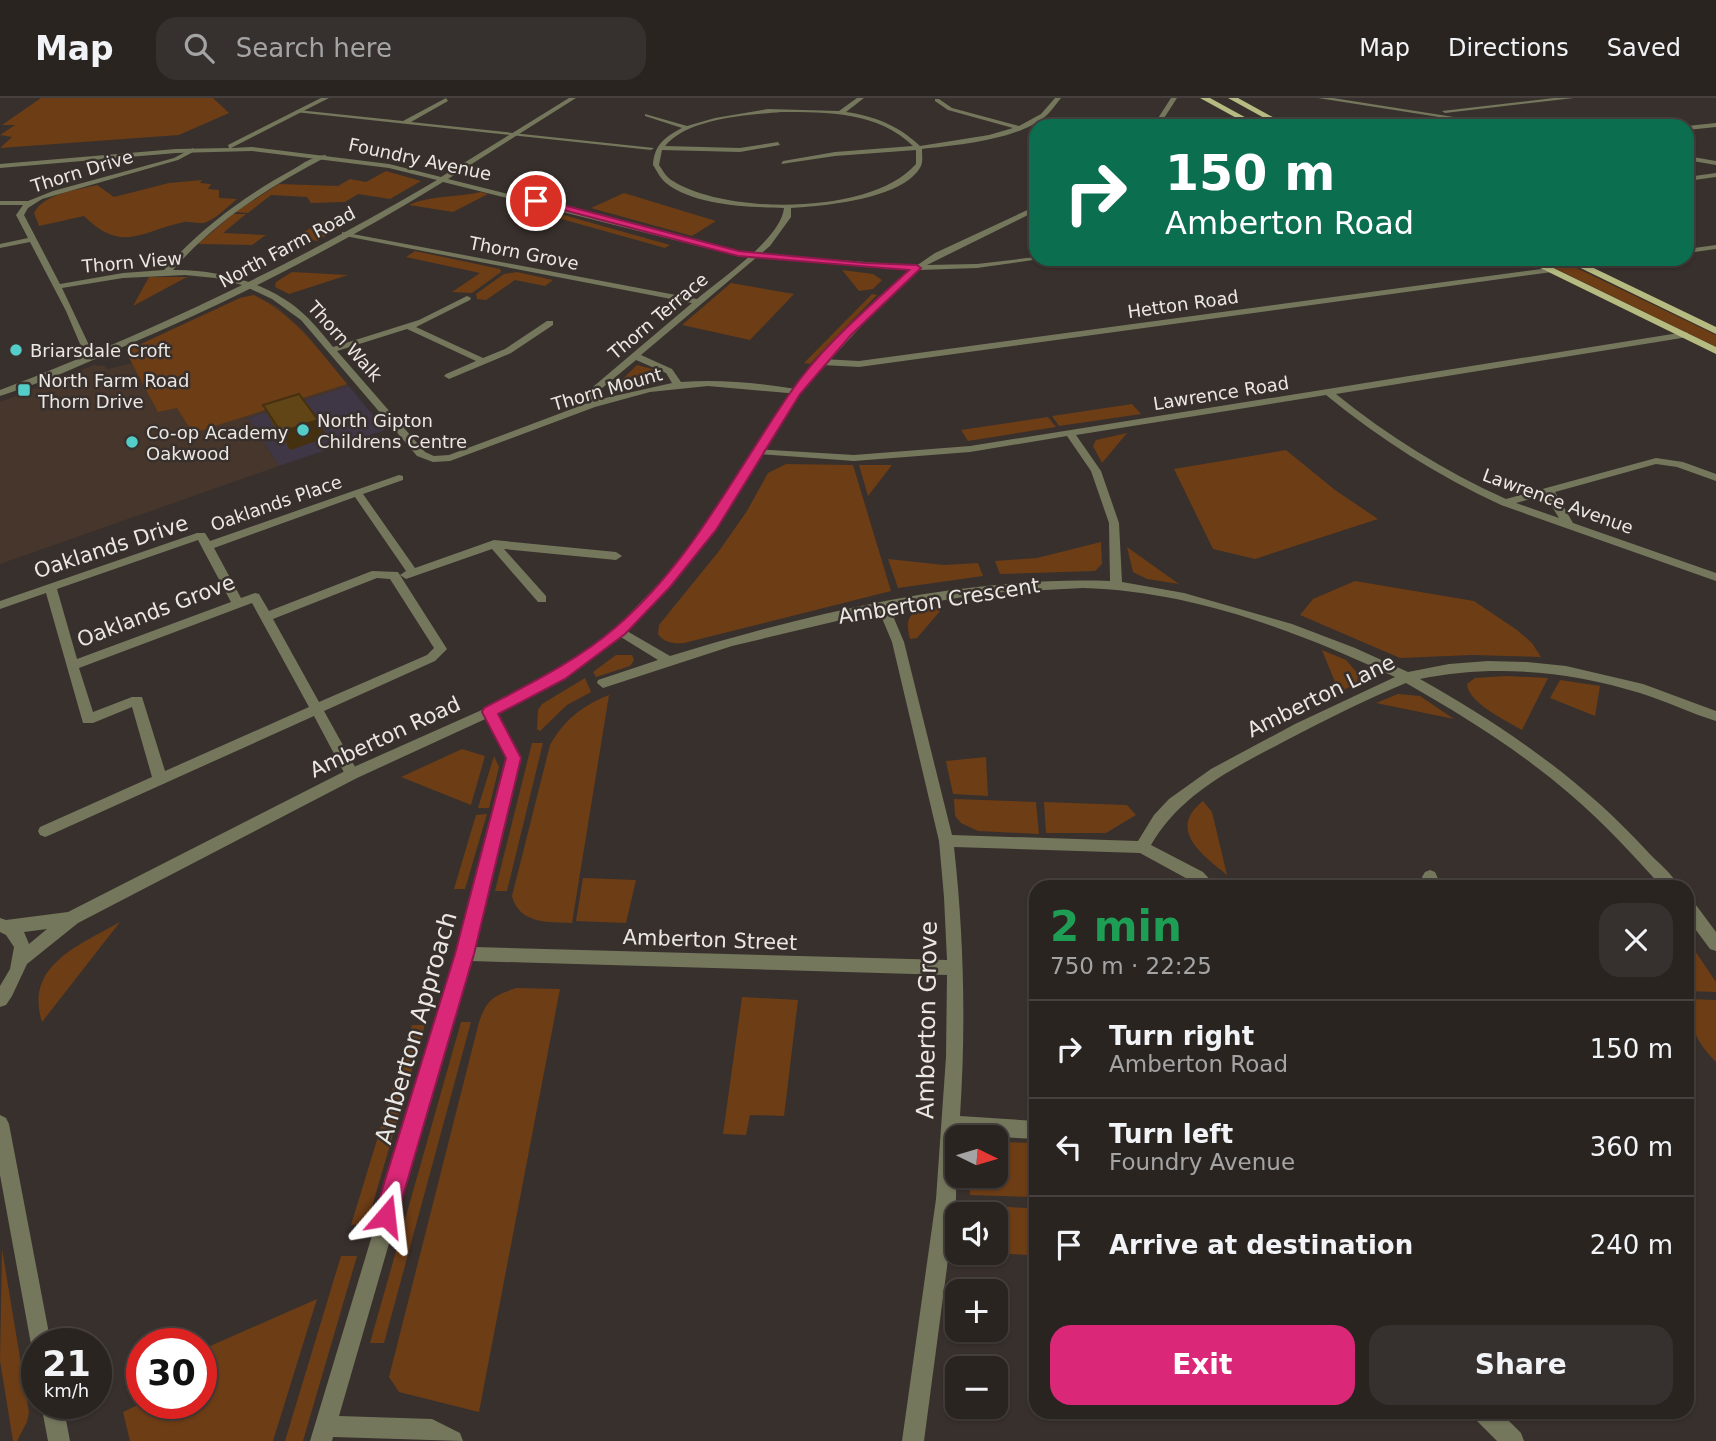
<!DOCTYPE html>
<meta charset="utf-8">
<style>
body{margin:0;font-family:"DejaVu Sans",sans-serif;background:#36302e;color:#f1f3f6;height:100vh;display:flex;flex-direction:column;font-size:26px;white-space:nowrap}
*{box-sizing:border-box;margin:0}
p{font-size:23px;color:#a5a4a5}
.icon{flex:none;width:38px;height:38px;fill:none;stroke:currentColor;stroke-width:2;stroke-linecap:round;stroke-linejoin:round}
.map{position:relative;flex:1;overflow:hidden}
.sheet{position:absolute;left:1029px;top:782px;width:665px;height:539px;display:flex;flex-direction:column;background:#2a2421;border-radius:21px;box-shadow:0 2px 5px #0004,0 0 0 2px #46413f}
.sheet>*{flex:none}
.hud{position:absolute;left:1029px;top:21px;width:665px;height:147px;border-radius:21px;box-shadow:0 2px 5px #0004,0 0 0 2px #46413f;background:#0b6e4f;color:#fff;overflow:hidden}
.needle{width:46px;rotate:95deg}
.controls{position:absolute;left:945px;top:1027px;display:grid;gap:14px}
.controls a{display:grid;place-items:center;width:63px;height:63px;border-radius:14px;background:#2a2421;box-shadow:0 2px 5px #0004,0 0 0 2px #46413f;font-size:35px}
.speed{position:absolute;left:21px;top:1230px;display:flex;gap:14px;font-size:35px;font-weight:700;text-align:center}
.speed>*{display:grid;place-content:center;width:91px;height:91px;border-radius:50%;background:#2a2421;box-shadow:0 2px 5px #0004,0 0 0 2px #46413f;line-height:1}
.speed small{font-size:18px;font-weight:400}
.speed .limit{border:10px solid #d22;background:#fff;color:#111}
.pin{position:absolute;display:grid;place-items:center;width:60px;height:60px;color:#fff;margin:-30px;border:4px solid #fff;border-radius:50%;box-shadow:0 2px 7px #0007}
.me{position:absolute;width:77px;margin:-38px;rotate:17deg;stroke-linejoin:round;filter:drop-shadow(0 0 5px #0008)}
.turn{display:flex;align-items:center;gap:24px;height:147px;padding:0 21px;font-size:32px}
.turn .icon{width:91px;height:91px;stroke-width:2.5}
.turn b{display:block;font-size:49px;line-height:60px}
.round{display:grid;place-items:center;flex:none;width:74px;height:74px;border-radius:21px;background:#36302e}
.headline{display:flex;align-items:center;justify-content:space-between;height:119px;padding:0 21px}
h1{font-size:42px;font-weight:700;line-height:52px;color:#1e9e55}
.button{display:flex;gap:14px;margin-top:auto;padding:14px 21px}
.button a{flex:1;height:80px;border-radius:21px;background:#db2777;color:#fff;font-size:28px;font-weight:700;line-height:80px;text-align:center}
.button a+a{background:#36302e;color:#f1f3f6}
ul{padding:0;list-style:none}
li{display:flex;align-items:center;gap:21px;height:98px;padding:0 21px;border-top:2px solid #46413f}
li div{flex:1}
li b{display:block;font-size:26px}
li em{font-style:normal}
header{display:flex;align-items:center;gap:42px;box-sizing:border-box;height:98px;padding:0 35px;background:#2a2421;border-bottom:2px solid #46413f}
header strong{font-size:33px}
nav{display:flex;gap:38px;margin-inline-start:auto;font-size:24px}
.search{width:490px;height:63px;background:#36302e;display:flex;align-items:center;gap:18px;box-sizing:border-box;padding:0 24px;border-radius:21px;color:#a5a4a5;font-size:26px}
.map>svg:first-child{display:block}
.commercial{fill:#3f3646}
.education{fill:#47362b}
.green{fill:#6d3d16}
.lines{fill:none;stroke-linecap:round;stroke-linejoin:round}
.minor{fill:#74775c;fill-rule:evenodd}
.tertiary{fill:#74775c;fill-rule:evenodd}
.primary{fill:#b6bb82;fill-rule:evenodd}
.wall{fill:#543b14}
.shaded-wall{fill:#453010}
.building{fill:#624517;stroke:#453010;stroke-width:2}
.route{fill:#db2777;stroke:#8e194d;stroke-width:2}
.poi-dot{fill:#54cdc8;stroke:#38302c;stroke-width:2.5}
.labels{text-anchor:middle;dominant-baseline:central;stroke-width:5;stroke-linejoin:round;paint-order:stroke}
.far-street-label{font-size:18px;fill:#ebe7e3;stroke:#38302c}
.far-poi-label{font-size:18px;fill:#ebe7e3;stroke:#38302c;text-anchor:start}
.street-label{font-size:21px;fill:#ebe7e3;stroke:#38302c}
.near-street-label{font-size:24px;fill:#ebe7e3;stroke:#38302c}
</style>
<header>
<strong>Map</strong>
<div class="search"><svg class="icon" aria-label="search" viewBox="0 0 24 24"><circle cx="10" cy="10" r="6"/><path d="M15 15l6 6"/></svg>Search here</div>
<nav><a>Map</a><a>Directions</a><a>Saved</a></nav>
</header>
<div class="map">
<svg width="1716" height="1343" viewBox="0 0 1716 1343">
<rect width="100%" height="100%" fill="#38302c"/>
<!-- commercial -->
<path class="commercial" d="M 349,288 L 385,332 L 279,368 L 248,320 Z"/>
<!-- education -->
<path class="education" d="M 254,197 L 276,208 L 303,232 L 349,288 L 248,320 L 279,368 L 0,466 L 0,304 L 94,267 L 104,268 L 108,271 L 132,265 L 127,256 L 130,251 L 240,200 Z"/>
<!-- green -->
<path class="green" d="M 41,0 L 213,0 L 229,15 L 179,37 L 0,50 L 12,39 L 0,37 L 15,27 L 2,27 Z
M 386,73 L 421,83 L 390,101 L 358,96 L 345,104 L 311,105 L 307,99 L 271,97 L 248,115 L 235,114 L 279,86 L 338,88 L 350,81 L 366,84 Z
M 202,82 L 200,85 L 211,86 L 208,91 L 219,92 L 219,100 L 237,101 C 228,108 216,121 206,124 C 200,127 191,123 184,124 C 142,133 122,156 84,118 L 39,128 L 34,115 C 44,95 78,92 97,87 L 114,99 L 169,85 Z
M 481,94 L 488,96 L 453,114 L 409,107 C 426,98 459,99 481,94 Z
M 624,95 L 716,123 L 692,138 L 591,110 Z
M 528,107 L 670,147 L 665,150 L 522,110 Z
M 233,116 L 246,116 L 223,135 L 266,137 L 252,147 L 198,146 Z
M 327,121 L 349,124 L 317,143 L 295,139 Z
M 415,153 L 500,171 L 501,174 L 472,195 L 452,194 L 480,175 L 406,159 Z
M 1536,161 L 1558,161 L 1716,237 L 1716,249 Z
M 842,172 L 873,176 L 882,182 L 873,191 L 859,193 Z
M 292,174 L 348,177 L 289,196 L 275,189 L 276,184 Z
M 517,174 L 553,182 L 545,188 L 515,182 L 486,202 L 477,201 L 476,196 L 504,176 Z
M 149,179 L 187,179 L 133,208 Z
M 731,185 L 794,196 L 750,242 L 682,227 Z
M 872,196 L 877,197 L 810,266 L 804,265 Z
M 254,197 C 294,217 319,252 347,286 L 193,335 L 177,310 L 158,314 L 127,256 L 130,251 L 240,200 Z
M 637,267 L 652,271 L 664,281 L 626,292 L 614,290 Z
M 1132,306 L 1141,316 L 1059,328 L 1052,318 Z
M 1048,319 L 1056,329 L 968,343 L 961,332 Z
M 1127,335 L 1102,365 L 1093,348 L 1096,342 Z
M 1286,352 L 1335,392 L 1378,421 L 1255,461 L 1213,451 L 1174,371 Z
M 786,366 L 853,367 L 891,493 L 684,545 C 674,546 664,545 658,536 L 659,527 L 719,453 L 747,413 L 768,375 Z
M 859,367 L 892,367 L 868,398 Z
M 1101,444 L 1102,466 L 1095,473 L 1000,476 L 995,463 L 1037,460 Z
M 1127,449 L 1179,486 L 1147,481 L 1133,474 Z
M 888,461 L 944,467 L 978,465 L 983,478 L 898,490 Z
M 1355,483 L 1474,503 L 1517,532 L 1532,545 L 1541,559 L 1472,557 L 1400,560 L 1300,517 L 1313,501 Z
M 938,509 L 941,512 L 917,540 L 910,541 C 903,513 915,513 938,509 Z
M 1322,552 L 1346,562 L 1358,576 L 1357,585 L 1339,594 Z
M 616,557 L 632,557 L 634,562 L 630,568 L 596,579 L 593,574 Z
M 1506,578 L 1548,580 L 1522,632 C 1507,623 1468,605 1467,586 L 1475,580 Z
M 585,580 L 591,594 L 567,607 L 540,633 L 537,631 L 538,612 L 542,606 Z
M 1560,582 L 1600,588 L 1595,618 L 1550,600 Z
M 1398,596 L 1420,598 L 1454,621 L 1376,605 Z
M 609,597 L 572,825 C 548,824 519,826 512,798 L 550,647 C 564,622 582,608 609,597 Z
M 532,645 L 543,645 L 507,793 L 495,793 Z
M 462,651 L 485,658 L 471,707 L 401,679 Z
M 494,658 L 499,669 L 489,710 L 478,710 Z
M 986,659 L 988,698 L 953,696 L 946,663 Z
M 954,701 L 1036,704 L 1039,736 L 978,733 L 961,725 L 955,718 Z
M 1203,703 L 1212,714 L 1227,777 C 1204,758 1166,732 1203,703 Z
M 1044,704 L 1127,707 L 1136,717 L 1106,735 L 1046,735 Z
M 487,716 L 465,791 L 454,791 L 476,717 Z
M 583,780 L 636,782 L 626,825 L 576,823 Z
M 120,824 L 42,924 C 24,867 80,847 120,824 Z
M 1687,841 L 1716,884 L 1716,894 L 1687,893 Z
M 516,890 L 560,891 L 479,1314 L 399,1294 L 389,1279 L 479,924 C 487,901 493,898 516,890 Z
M 742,899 L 798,902 L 784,1018 L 750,1017 L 746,1037 L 723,1036 Z
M 1687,901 L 1716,902 L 1716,964 C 1698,946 1687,926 1687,901 Z
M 461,924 L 471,924 L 384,1245 L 370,1245 Z
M 412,927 L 425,927 L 367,1126 L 351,1127 Z
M 996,1044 L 1036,1045 L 1036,1099 L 970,1097 L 970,1078 L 996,1078 Z
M 969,1107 L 1027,1110 L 1028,1157 L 996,1155 L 996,1116 L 968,1116 Z
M 2,1151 L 29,1314 L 27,1324 L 17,1343 L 13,1343 L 0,1263 Z
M 341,1158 L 357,1158 L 303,1343 L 285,1343 Z
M 317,1201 L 273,1343 L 130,1343 L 123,1314 L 142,1305 L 201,1306 L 201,1252 Z"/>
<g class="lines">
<!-- minor -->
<path class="minor" d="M 446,0 L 448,3 L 411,24 L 654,50 L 651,52 L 295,14 L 298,12 L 403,23 Z
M 857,0 L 864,0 L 846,14 C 875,18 899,28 920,48 L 989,37 L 1013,30 L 948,12 L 935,3 L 935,1 L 939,1 L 952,10 L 1019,28 L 1041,16 L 1055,0 L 1061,0 C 1057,5 1052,12 1047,17 C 1019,42 958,47 922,51 C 922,57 923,63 921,68 C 904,101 824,108 791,110 L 791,119 L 770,148 L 641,257 L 672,271 L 681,284 C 720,281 758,285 796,291 L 799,292 L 799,296 L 708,288 L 650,294 L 595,309 L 450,363 L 433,364 L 417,358 L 301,222 L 272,201 L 242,187 L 215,180 L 185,177 L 123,180 L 62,190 L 88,245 L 102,257 L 98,260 L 80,246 L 66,213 L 30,144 L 0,150 L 0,146 L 28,140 L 16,117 L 23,107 L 0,107 L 0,103 L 28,103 L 53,93 L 174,60 L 193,50 L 195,53 L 178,62 L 42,101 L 28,110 L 24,117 L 60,186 L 123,175 L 164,172 C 201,130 243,99 292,72 C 302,66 315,57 326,57 L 326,59 C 269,89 216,122 173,172 C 219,171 275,186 308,220 C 317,229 325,239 333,249 L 419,222 L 467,198 L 471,200 L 470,202 L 416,229 L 483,260 L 505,251 L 547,223 L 553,223 L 553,227 L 511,255 L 449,281 L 444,278 L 446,276 L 476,263 L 407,231 L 337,253 L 425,354 L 434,358 L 449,357 L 593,303 L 588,298 L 594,288 L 692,205 L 345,138 L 342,138 L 342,134 L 697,201 C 720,181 781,141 784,110 C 749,109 695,108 666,85 C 660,80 657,73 653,67 C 654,48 664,39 682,30 L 645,18 L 645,16 L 687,28 L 715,20 L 768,11 L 839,13 ZM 781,14 C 828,14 878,14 913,48 L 835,54 L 783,63 L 781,66 L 835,58 L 916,52 L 916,66 C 872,117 727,117 673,83 C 667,80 663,73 659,67 L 662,52 L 740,54 L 780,47 L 778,44 L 740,50 L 665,48 C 688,20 747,17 781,14 ZM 636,262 L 666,275 L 672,285 L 601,301 L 598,298 L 601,291 Z
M 1318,0 L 1333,0 L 1511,28 L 1496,28 Z
M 1554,0 L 1574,0 L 1445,15 L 1442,13 Z
M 1716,25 L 1716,29 L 1687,32 L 1687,28 Z
M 1687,58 L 1716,63 L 1716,67 L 1687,62 Z
M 1716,75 L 1716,79 L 1687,83 L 1687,79 Z
M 1716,147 L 1716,151 L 1687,155 L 1687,151 Z
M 1615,161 L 1636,161 L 1582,170 L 1578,168 Z
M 1549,170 L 1553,172 L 1552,174 L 859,269 L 822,267 L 817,264 L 822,261 L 859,263 Z
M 1685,234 L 1688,235 L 1688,239 L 1336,296 C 1388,338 1444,373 1506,401 L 1656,360 L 1683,364 L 1716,376 L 1716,383 L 1677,369 L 1656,366 L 1555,394 L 1573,425 L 1716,475 L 1716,483 L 1501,407 C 1438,378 1380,341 1326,297 L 1076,337 L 1101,373 L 1119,425 L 1122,484 L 1184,495 L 1292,526 L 1355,550 L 1408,574 L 1449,566 L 1488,563 L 1527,564 L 1566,568 L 1643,586 L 1716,613 L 1716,623 C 1690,615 1666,603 1640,595 C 1568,573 1494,566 1420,581 C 1504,628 1582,682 1647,753 C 1657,764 1673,776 1679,789 L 1662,789 C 1633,757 1604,725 1571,697 C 1520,653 1464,618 1406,585 C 1365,602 1325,622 1285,643 C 1234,670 1181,695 1151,747 L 1203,774 L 1217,789 L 1199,789 L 1193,784 L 1140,755 L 954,749 C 964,839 966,928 960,1018 L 1036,1023 L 1036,1041 L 959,1037 L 957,1040 L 956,1101 L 924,1343 L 902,1343 L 936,1101 L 946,959 L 947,877 L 471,863 L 339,1318 L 432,1321 L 460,1335 L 463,1343 L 333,1339 L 332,1343 L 310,1343 L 457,856 L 506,659 L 482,614 L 484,611 L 494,611 L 520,659 L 475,849 L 947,862 L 944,799 L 939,743 L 892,544 L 879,513 L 732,548 L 603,590 L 597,585 L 598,582 L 658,562 L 616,536 L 614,533 L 616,530 L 620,529 L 670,558 C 812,515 961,478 1110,483 L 1109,425 L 1091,373 L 1067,338 L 970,354 L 854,363 L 759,356 L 755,355 L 755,351 L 854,357 L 970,348 ZM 1545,397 L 1559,420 L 1516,405 ZM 1083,490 C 1192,493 1297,533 1395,579 L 1295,626 L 1211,671 L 1169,701 L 1154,717 L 1138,743 L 952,737 L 904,544 L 890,511 L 988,495 Z
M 399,377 L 403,378 L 403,382 L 363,396 L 415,470 L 494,442 L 616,454 L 622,458 L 616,462 L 504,451 L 546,498 L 546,504 L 538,504 L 492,451 L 406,481 L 400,477 L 406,473 L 355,399 L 214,450 L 241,500 L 255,495 L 259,496 L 269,513 L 372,473 L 398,474 L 447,551 L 435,563 L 324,613 L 359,676 L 357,680 L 347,680 L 314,618 L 50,737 L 45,739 L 40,737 L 38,733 L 40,729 L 152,679 L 132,609 L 93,625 L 83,625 L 46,495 L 0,511 L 0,503 L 197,435 L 205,435 L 210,443 ZM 198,442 L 231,504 L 77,561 L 57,491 ZM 377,480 L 390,481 L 434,550 L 427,557 L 319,604 L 273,521 ZM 252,505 L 309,609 L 165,673 L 142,599 L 132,599 L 93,614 L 79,570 Z
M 1430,772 L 1435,774 L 1442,789 L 1426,789 L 1422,779 L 1425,774 Z
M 1687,801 L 1693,803 L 1716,834 L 1716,853 L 1710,851 L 1687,820 Z
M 1473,1314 L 1500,1314 L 1521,1335 L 1524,1343 L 1497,1343 L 1476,1322 Z"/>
<!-- tertiary -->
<path class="tertiary" d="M 321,0 L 329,0 L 231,50 L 252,49 L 389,66 L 441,79 L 569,0 L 576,0 L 448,81 L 738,154 L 916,168 L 935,155 L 1036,108 L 1036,113 L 927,167 L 977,166 L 1036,159 L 1036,161 L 1040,161 L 977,170 L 919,172 L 875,213 L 800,295 L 716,431 L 669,489 L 624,536 L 564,580 L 494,617 L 357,680 L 78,825 L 27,866 L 12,898 L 6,907 L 0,909 L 0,888 L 10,871 L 14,849 L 6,837 L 0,834 L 0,820 L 6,822 L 68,814 L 347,672 L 484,611 L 554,574 L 589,551 L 616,530 L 661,483 L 708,427 L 793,292 L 869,209 L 910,172 L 738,158 L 443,84 C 342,146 234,202 125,248 C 84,266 42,285 0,298 L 0,292 C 151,234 297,165 437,82 L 389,70 L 252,53 L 176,55 L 0,70 L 0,66 L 176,51 L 229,50 L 228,47 ZM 47,831 L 29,846 L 24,834 Z
M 1171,0 L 1177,0 L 1159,28 L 1153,28 Z
M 0,1017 L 6,1020 L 9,1026 L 51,1246 L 37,1246 L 37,1255 L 34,1253 L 31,1246 L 0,1077 Z
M 41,1306 L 63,1306 L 70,1343 L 48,1343 Z"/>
<!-- primary -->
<path class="primary" d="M 1200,0 L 1210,0 L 1261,28 L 1251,28 Z
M 1228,0 L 1238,0 L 1289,28 L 1279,28 Z
M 1522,161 L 1535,161 L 1716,249 L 1716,256 Z
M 1562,161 L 1575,161 L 1716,229 L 1716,236 Z"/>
</g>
<!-- wall -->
<path class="wall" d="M 263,307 L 327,339 L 290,352 L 272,325 Z"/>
<!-- shaded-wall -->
<path class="shaded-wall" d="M 318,322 L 327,339 L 290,352 L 281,334 Z"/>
<!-- building -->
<path class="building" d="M 299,296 L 318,322 L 281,334 L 263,307 Z"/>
<!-- route -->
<path class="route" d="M 536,100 L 739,153 L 865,165 L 917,167 L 921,170 L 851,237 L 800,296 L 716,432 L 670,489 L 625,536 L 565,581 L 498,616 L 521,660 L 474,856 L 397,1118 L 393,1125 L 386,1129 L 378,1125 L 374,1118 L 455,856 L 506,660 L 482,614 L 484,610 C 529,586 577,563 616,529 C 692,463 734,376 790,295 C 822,248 868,210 909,172 L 738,158 L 533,104 Z"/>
<!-- markers -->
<g class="poi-dot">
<circle cx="16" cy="252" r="7"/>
<rect x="17" y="285" width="14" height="14" rx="3.5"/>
<circle cx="303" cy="332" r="7"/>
<circle cx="132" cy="344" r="7"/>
</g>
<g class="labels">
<!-- far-street labels -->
<g class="far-street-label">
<text transform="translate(420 61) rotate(12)">Foundry Avenue</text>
<text transform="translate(82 73) rotate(-17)">Thorn Drive</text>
<text transform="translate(287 149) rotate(-28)">North Farm Road</text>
<text transform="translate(524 155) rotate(11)">Thorn Grove</text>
<text transform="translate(132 164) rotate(-5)">Thorn View</text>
<text transform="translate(1183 206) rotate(-8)">Hetton Road</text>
<text transform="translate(658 218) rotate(-40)">Thorn Terrace</text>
<text transform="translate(345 243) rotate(48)">Thorn Walk</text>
<text transform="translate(607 291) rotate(-16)">Thorn Mount</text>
<text transform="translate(1221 295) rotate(-9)">Lawrence Road</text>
<text transform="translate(1558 403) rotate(20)">Lawrence Avenue</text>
<text transform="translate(276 405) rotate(-19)">Oaklands Place</text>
</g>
<!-- far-poi labels -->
<g class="far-poi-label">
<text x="30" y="252">Briarsdale Croft</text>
<text x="38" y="282">North Farm Road<tspan x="38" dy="21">Thorn Drive</tspan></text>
<text x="317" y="322">North Gipton<tspan x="317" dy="21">Childrens Centre</tspan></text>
<text x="146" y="334">Co-op Academy<tspan x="146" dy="21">Oakwood</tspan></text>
</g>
<!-- street labels -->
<g class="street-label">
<text transform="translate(111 449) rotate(-18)">Oaklands Drive</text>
<text transform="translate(939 503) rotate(-9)">Amberton Crescent</text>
<text transform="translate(156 513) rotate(-21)">Oaklands Grove</text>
<text transform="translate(1321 598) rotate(-26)">Amberton Lane</text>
<text transform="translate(385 639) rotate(-25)">Amberton Road</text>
<text transform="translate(710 842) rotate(2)">Amberton Street</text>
</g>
<!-- near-street labels -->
<g class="near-street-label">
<text transform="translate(927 922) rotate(-89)">Amberton Grove</text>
<text transform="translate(416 930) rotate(-74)">Amberton Approach</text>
</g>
</g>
</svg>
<div class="controls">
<a><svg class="needle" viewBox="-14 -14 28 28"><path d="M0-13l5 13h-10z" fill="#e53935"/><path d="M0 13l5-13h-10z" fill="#a5a4a5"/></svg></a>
<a><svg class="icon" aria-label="sound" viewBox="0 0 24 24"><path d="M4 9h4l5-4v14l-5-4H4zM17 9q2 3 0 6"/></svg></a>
<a>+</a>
<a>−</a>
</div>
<div class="speed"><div>21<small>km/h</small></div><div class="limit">30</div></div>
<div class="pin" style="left:536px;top:103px;background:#d93025"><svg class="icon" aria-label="arrive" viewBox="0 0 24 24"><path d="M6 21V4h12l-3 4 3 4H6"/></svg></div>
<svg class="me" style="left:386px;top:1118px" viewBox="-20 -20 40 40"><path d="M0-17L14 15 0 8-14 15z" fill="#db2777" stroke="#fff" stroke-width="4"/></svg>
<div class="hud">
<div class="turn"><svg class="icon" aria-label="right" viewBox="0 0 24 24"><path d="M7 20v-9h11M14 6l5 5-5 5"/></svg><div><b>150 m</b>Amberton Road</div></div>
</div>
<section class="sheet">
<div class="headline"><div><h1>2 min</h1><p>750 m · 22:25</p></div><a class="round"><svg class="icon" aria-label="close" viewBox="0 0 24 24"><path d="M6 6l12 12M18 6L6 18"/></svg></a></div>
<ul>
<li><svg class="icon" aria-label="right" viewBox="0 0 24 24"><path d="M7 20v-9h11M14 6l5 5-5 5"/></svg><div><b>Turn right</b><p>Amberton Road</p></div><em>150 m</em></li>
<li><svg class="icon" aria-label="left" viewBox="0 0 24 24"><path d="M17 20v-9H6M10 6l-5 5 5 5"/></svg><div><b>Turn left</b><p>Foundry Avenue</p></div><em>360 m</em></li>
<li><svg class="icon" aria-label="arrive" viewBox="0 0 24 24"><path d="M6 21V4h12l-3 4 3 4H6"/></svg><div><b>Arrive at destination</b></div><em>240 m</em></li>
</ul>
<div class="button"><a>Exit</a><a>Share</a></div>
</section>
</div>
